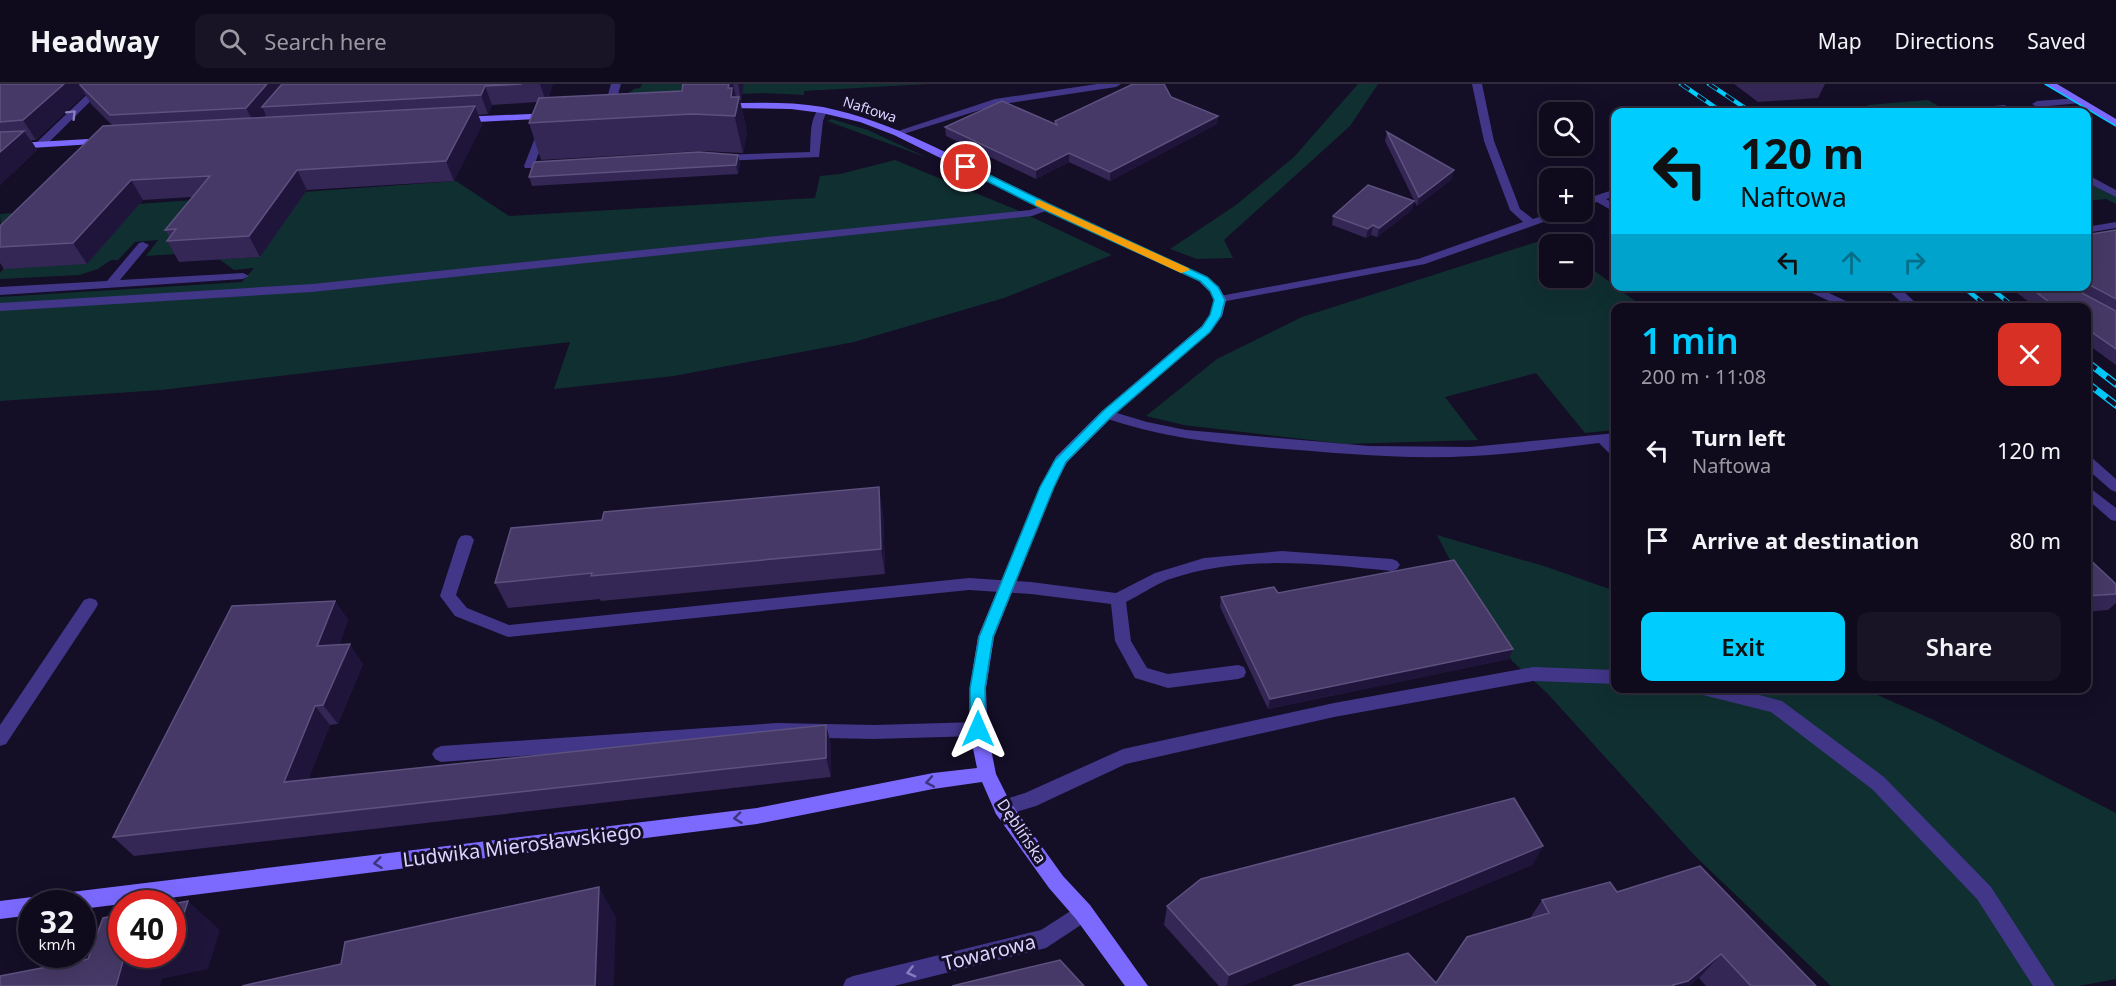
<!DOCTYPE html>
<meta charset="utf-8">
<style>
body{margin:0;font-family:"Noto Sans",sans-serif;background:#181325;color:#f1f3f6;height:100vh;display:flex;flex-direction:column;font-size:22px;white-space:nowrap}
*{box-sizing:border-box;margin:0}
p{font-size:20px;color:#9b9aa3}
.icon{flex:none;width:33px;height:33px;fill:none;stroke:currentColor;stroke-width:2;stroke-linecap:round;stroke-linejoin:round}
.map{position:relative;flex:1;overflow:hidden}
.panel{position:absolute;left:1611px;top:219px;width:480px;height:390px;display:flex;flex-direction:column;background:#0f0a1c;border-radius:12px;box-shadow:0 6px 24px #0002,0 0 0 2px #2f2b3b}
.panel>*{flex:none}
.hud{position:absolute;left:1611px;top:24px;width:480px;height:183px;border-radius:12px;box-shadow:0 6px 24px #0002,0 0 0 2px #2f2b3b;background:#00ccfe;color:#111;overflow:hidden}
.buttons{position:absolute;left:1539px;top:18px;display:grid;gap:12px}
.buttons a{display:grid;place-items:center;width:54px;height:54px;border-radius:12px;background:#0f0a1c;box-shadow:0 6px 24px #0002,0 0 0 2px #2f2b3b;font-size:30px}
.speed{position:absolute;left:18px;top:806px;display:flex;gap:12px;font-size:30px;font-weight:700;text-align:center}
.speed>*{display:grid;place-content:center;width:78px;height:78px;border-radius:50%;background:#0f0a1c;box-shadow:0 6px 24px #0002,0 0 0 2px #2f2b3b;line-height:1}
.speed small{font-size:15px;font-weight:400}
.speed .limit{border:9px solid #d22;background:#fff;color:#111}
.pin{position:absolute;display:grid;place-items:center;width:51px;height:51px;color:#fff;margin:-26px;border:3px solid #fff;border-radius:50%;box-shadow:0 2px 6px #0007}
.me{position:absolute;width:66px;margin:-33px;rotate:0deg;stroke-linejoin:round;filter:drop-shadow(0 0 4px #0008)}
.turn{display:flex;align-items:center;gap:21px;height:126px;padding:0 30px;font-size:27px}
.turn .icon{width:78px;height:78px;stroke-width:2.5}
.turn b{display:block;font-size:42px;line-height:51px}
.lanes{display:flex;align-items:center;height:57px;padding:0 30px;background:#0003;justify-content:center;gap:30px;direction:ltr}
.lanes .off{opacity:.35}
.round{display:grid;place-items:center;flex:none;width:63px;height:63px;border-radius:12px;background:#181325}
.summary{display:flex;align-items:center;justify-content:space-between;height:102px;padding:0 30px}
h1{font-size:36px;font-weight:600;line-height:45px;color:#00ccfe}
.cta{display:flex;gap:12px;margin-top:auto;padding:12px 30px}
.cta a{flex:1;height:69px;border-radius:12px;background:#00ccfe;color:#111;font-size:24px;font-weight:600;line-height:69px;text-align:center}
.cta a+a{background:#181325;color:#f1f3f6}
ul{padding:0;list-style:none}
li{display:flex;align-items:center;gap:18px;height:90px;padding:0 30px}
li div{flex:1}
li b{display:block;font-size:22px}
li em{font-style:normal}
header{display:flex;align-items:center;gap:36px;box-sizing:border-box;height:84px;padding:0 30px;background:#0f0a1c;border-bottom:2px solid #2f2b3b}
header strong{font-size:28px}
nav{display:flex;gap:33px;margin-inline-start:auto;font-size:21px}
.search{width:420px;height:54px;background:#181325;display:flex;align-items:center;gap:15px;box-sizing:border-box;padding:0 21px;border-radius:12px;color:#9b9aa3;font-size:22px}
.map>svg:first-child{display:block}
.green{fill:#102f31}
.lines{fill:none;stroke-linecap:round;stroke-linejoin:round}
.lane{fill:#413688;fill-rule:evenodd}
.street{fill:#413688;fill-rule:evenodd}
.secondary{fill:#7c6aff;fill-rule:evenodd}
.tram{stroke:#00ccfe;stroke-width:1.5}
.rail-far1-casing{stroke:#00ccfe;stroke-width:4.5}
.rail-casing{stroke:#00ccfe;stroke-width:7}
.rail-far1{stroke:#140e26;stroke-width:3;stroke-dasharray:10;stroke-linecap:butt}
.rail{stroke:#140e26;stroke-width:4.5;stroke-dasharray:13;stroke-linecap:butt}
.wall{fill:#342655}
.shaded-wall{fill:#1f153a}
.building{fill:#463967;stroke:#5d517f;stroke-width:1.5}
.oneway{stroke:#877dbe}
.oneway2{stroke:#3e337d}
.route{fill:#00ccfe;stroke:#0085a5;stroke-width:1.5}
.slow{fill:#f59e0b}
.labels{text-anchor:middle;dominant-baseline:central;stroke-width:6;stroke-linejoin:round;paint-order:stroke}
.far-street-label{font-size:14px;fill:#dcd3ff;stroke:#140e26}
.street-label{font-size:16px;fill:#dcd3ff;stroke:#140e26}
.near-street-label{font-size:20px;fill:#dcd3ff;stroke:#140e26}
</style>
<header>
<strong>Headway</strong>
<div class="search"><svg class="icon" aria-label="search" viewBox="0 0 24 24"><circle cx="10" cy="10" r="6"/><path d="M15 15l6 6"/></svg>Search here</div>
<nav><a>Map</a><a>Directions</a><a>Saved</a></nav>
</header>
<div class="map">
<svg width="2116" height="902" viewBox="0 0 2116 902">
<rect width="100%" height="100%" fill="#140e26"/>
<!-- green -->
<path class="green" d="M 642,0 L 687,0 L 687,13 L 625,12 L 634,5 L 640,4 Z
M 697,0 L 929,0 L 804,7 L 804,11 L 763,9 L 697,12 Z
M 1358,0 L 1378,0 L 1350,42 L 1224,156 L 1233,174 L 1197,175 L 1170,165 L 1236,121 L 1294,73 Z
M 1928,16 L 1943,25 L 1879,28 L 1867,21 Z
M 832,35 L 868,46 L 928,74 L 827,37 Z
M 895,76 L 1017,126 L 1112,171 L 1004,214 L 854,258 L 674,292 L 554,305 L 570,258 L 161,306 L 0,317 L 0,213 L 242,198 L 254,184 L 234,186 L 219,175 L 260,173 L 176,170 L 146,172 L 158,156 L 135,158 L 118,176 L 111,176 L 98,185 L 79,191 L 0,195 L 0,189 L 4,184 L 0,130 L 456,97 L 509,132 L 815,114 L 820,92 L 840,90 Z
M 2086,97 L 2116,113 L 2116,120 L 2106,115 L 2087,117 Z
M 1549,154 L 1558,160 L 1550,160 L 1550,194 L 1582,194 L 1583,178 L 1643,223 L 1616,224 L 1615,346 L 1585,349 L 1536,289 L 1445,313 L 1478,356 L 1345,360 L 1184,341 L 1146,332 L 1217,275 L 1302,233 Z
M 1437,451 L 1547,483 L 1615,507 L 1616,604 L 1864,605 L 1934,636 L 2116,729 L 2116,895 L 2079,902 L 1831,902 L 1695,772 L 1547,609 L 1512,577 L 1455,486 Z"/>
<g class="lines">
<!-- lane -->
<path class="lane" d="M 1097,0 L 1121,0 L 1116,3 L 996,21 L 900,51 L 892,49 L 995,15 Z
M 1472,0 L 1482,0 L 1494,57 L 1520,125 L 1533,135 L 1553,128 L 1567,128 L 1566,130 L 1425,180 L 1216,219 L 1216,213 L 1220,212 L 1418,175 L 1523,138 L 1510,126 L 1484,57 Z
M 2078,14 L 2081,15 L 2081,19 L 2037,23 L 2032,20 L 2037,17 Z
M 2004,21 L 2007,22 L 2007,26 L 1959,28 L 1964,25 Z
M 822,23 L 827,26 L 823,37 L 819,73 L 720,77 L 715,74 L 720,71 L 810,68 C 811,55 809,30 822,23 Z
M 543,43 L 548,46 L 535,79 L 552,78 L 557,81 L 552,84 L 525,84 L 524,82 L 538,46 Z
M 2086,90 L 2116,106 L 2116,113 L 2086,98 Z
M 1616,105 L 1616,112 L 1606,115 L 1616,121 L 1616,129 L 1597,118 L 1582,123 L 1582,116 Z
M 1047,120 L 1052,123 L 1051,125 L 1032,132 L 312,208 L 0,227 L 0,219 L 312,200 L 1030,126 Z
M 2116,138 L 2116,144 L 2086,149 L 2086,143 Z
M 143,158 L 149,161 L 120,196 L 243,189 L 249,192 L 243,195 L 0,211 L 0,203 L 107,197 L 139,159 Z
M 1797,202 L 1814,202 L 1861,224 L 1844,224 Z
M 1884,202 L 1898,202 L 1921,224 L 1907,224 Z
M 1107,326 L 1147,338 L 1186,346 L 1369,362 L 1470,363 L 1616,349 L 1616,372 L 1611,371 L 1599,359 C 1557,364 1515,370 1472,372 C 1405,376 1338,369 1272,364 C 1214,359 1158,353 1102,333 L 1100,330 Z
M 2086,372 L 2091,373 L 2116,395 L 2116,408 L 2111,406 L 2086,384 Z
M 2086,401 L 2116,424 L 2116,437 L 2111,436 L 2086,414 Z
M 466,451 L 471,452 L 474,456 L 456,511 L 467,524 L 509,541 L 969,494 L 1031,498 L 1116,509 L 1155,489 L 1204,474 L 1282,467 L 1392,475 L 1397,477 L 1400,481 L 1397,485 L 1392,487 C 1316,480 1241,470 1167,496 C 1153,502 1140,511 1126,518 L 1131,557 L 1147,584 L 1168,590 L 1238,581 L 1244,583 L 1246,588 L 1244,593 L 1238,595 L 1168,604 L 1135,594 L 1115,557 L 1111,520 L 1031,510 L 969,506 L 508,553 L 455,532 L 440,512 L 458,456 L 461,452 Z
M 90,514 L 96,516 L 98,520 L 96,524 L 6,660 L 0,662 L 0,641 L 84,516 Z
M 1533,583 L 1616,586 L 1616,600 L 1533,597 L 1334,633 L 1126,680 L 1036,722 L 1003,732 L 996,730 L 994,724 L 996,718 L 1025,709 L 1123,665 L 1334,619 Z
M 1695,604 L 1733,604 L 1782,617 L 1884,693 L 1991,803 L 2055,902 L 2033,902 L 1977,815 L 1872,705 L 1771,628 L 1703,611 L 1697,609 Z
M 978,638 L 984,640 L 987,645 L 984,650 L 978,652 L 874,655 L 777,653 L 441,678 L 435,675 L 432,670 L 435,665 L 441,662 L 777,639 L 874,641 Z"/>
<!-- street -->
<path class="street" d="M 98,0 L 108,0 L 45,62 L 37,62 L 37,58 Z
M 611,0 L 621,0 L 613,28 L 608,31 L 603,28 Z
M 1083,819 L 1090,821 L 1093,828 L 1090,835 L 1046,864 L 894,902 L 843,902 L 846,895 L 853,892 L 1041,846 Z"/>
<!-- secondary -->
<path class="secondary" d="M 2045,0 L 2057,0 L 2116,35 L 2116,42 Z
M 723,19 C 756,19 790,17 823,23 C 892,37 954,73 1017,104 C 1079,135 1143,163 1207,193 L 1219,203 L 1226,216 L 1222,232 L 1210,248 L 1112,333 L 1067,378 L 1054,403 L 994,553 L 986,604 L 987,645 L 996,690 L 1010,718 L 1063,792 L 1090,821 L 1148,902 L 1125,902 L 1076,835 L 1049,804 L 996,730 L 982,698 L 933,705 L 757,740 L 82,825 L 82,819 L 45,819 L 48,812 L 55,810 L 757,724 L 933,689 L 977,684 L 969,645 L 970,604 L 978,553 L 1040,403 L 1056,373 L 1102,327 L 1202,242 L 1210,232 L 1214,216 L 1210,208 L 1199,197 L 1043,125 L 894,51 L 860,38 L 822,29 L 791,25 L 720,24 L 720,20 Z
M 552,29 L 557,32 L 555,34 L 459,39 L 454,36 L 459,33 Z
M 106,54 L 111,57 L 109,59 L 0,66 L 0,60 Z
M 32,813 L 39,815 L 41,819 L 32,819 L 32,831 L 0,835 L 0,817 Z"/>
<!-- tram -->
<path class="tram" d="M 2045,0 L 2116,42"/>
<defs>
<path id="rail-far1" d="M 1681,0 L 1722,28
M 1709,0 L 1751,28
M 1962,202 L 1988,223
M 1988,202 L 2014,223"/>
<path id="rail" d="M 1987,222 L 1989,224
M 2013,222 L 2015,224
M 2086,277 L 2116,300
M 2086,298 L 2116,321"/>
</defs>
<!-- rail-far1 casing -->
<use href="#rail-far1" class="rail-far1-casing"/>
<!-- rail casing -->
<use href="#rail" class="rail-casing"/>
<!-- rail-far1 -->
<use href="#rail-far1" class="rail-far1"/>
<!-- rail -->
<use href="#rail" class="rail"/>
</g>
<!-- wall -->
<path class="wall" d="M 0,0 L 553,0 L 548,14 L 682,7 L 683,0 L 744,0 L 741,16 L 740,16 L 747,49 L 743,69 L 701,67 L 541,76 L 529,39 L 537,18 L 492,21 L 488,30 L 478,31 L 482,41 L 454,97 L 307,106 L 260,173 L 179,178 L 167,157 L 170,153 L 165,146 L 192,113 L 143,116 L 87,180 L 4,185 L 0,179 L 0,142 L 113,42 L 91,20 L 85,10 L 36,56 L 31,56 L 37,66 L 0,101 Z
M 1734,0 L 1825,0 L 1818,14 L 1758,18 Z
M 1171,13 L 1218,32 L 1217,40 L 1110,97 L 1069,78 L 1036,95 L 946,52 L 945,43 L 1055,40 L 1055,37 Z
M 1387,48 L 1452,95 L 1417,122 L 1414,117 L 1412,126 L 1377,153 L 1371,151 L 1366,154 L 1332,141 L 1333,132 L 1414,116 L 1385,57 Z
M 738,71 L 740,80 L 738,90 L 532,102 L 529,93 Z
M 2116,146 L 2116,281 L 2086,259 L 2086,224 L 2037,224 L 2008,202 L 2086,202 L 2086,151 Z
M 883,428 L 885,490 L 601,517 L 600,515 L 508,524 L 495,499 Z
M 2086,472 L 2116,500 L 2116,519 L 2108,526 L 2086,528 Z
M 1278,509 L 1513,565 L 1509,575 L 1268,625 L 1220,523 L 1221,513 Z
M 335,517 L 348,536 L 339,561 L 363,580 L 338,640 L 330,641 L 308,696 L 826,641 L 831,661 L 831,693 L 134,772 L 113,753 Z
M 1543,762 L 1532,781 L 1242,902 L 1219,902 L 1164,841 L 1167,822 Z
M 1617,808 L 1816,902 L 1706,902 L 1699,894 L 1436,899 L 1530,834 L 1542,816 Z"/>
<!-- shaded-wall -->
<path class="shaded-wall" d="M 64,0 L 96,0 L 80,1 L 85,10 L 36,56 L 23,36 Z
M 267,0 L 292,0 L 262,23 L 266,31 L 256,43 L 246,24 Z
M 540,0 L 553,0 L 546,18 Z
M 729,0 L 733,0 L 738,21 L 739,13 L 747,49 L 743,69 L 728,4 Z
M 738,0 L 744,0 L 741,16 Z
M 485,2 L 492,21 L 488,30 L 481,11 Z
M 475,22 L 482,41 L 454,97 L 446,77 Z
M 1218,32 L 1217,40 L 1110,97 L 1110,88 Z
M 24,47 L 37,66 L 0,101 L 0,68 Z
M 1069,69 L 1069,78 L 1036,95 L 1036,86 Z
M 738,71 L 740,80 L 738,90 L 736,81 Z
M 297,86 L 307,106 L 260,173 L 249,152 Z
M 1454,86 L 1452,95 L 1417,122 L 1419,113 Z
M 131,96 L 143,116 L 87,180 L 73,159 Z
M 1414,117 L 1412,126 L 1377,153 L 1379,144 Z
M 1373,141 L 1371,151 L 1366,154 L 1368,145 Z
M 879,403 L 883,428 L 885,490 L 881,465 Z
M 335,517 L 348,536 L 331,582 L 317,562 Z
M 350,560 L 363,580 L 338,640 L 323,621 Z
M 1513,565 L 1509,575 L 1268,625 L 1270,615 Z
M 315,622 L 330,641 L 300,717 L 284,698 Z
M 826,641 L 831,661 L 831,693 L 826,674 Z
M 1543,762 L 1532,781 L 1242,902 L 1227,902 L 1229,891 Z
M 599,803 L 616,833 L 614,902 L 595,902 Z
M 188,817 L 220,846 L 208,885 L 162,895 L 160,902 L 116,902 L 125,870 L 172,870 L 172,856 Z
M 1721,870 L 1699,894 L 1690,902 L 1673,902 Z"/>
<!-- building -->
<path class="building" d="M 0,0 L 64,0 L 23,36 L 0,38 Z
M 80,0 L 267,0 L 246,24 L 110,31 L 80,1 Z
M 282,0 L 522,0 L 485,2 L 481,11 L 262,23 Z
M 683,0 L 729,0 L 728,4 L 732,4 L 731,13 L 739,13 L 735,32 L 692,30 L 529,39 L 539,14 L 682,7 Z
M 1133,0 L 1164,0 L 1171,13 L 1218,32 L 1110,88 L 1069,69 L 1036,86 L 945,43 L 1002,17 L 1057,41 L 1055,37 Z
M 475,22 L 446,77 L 297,86 L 249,152 L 167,157 L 176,145 L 165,146 L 210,92 L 131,96 L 73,159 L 0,163 L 0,142 L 103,42 Z
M 24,47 L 0,68 L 0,48 Z
M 1387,48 L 1454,86 L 1419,113 Z
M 699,68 L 738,71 L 736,81 L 529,93 L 534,78 Z
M 1368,101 L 1414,117 L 1379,144 L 1373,141 L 1368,145 L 1333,132 Z
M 2116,146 L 2116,215 L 2086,199 L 2086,151 Z
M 2028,202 L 2069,202 L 2116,227 L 2116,265 L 2086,244 L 2086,224 L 2057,224 Z
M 879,403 L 881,465 L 591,492 L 592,489 L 495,499 L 511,444 L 602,436 L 604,428 Z
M 2086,472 L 2116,500 L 2116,510 L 2086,512 Z
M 1454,476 L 1513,565 L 1270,615 L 1221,513 L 1274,503 L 1278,509 Z
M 335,517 L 317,562 L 350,560 L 323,621 L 315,622 L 284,698 L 826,641 L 826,674 L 113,753 L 232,522 Z
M 1514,714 L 1543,762 L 1229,891 L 1167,822 L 1201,795 Z
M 1700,782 L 1816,902 L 1751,902 L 1721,870 L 1688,897 L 1673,901 L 1674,902 L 1293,902 L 1408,869 L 1436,899 L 1467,853 L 1549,829 L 1542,816 L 1610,798 L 1617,808 Z
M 599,803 L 595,902 L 242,902 L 341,880 L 345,858 Z
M 188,817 L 175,856 L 172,856 L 172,820 Z
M 122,830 L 122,870 L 125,870 L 116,902 L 0,902 L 0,892 L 88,875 L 103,834 Z
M 1060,876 L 1084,902 L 952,902 Z"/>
<!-- one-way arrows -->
<defs><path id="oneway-chevron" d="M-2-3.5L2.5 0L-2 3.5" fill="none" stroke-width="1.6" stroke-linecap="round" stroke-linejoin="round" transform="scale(1.5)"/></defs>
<g class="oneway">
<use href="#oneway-chevron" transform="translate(72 30) rotate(-45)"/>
<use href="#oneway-chevron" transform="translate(911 888) rotate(166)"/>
</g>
<g class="oneway2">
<use href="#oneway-chevron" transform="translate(930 698) rotate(170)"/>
<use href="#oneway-chevron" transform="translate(738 734) rotate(173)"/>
<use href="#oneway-chevron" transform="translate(378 779) rotate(173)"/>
</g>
<!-- route -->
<path class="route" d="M 963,81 L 969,81 L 1051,121 L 1207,193 L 1218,203 L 1225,216 L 1221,232 L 1210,248 L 1112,332 L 1066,378 L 1054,403 L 993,553 L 985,604 L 986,645 L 983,650 L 978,652 L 972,650 L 970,645 L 970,604 L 979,553 L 1040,403 L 1055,376 L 1103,327 L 1202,243 L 1210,231 L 1214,216 L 1210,207 L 1200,197 L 1044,126 L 963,85 Z"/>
<!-- slow -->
<path class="slow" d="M 1039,116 L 1188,184 L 1190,186 L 1181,189 L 1035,121 L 1035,117 Z"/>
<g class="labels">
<!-- far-street labels -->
<g class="far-street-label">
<text transform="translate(870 25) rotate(18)">Naftowa</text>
</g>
<!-- street labels -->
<g class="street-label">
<text transform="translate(1022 747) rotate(56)">Dęblińska</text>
</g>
<!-- near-street labels -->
<g class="near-street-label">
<text transform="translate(522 761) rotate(-7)">Ludwika Mierosławskiego</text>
<text transform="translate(989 868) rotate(-14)">Towarowa</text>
</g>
</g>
</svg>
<div class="buttons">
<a><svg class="icon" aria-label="search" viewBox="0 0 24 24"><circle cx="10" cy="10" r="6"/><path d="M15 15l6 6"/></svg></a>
<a>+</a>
<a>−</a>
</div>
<div class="speed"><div>32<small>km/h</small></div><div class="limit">40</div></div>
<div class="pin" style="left:966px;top:83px;background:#d93025"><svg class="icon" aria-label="arrive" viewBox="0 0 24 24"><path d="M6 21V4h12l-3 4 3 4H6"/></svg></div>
<svg class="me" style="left:978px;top:645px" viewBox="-20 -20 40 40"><path d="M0-17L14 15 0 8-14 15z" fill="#00ccfe" stroke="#fff" stroke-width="4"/></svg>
<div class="hud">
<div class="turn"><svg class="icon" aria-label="left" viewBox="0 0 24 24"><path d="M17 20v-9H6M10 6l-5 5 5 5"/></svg><div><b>120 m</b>Naftowa</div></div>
<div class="lanes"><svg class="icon" aria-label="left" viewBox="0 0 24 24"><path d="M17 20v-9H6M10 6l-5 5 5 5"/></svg><svg class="icon off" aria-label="ahead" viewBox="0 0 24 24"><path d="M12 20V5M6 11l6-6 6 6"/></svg><svg class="icon off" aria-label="right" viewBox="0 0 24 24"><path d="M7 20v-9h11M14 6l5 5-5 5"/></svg></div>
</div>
<section class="panel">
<div class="summary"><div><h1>1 min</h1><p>200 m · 11:08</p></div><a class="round" style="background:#d93025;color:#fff"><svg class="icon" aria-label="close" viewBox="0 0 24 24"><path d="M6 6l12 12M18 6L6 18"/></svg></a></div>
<ul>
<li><svg class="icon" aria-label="left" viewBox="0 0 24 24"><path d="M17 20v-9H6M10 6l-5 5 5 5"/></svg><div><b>Turn left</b><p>Naftowa</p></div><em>120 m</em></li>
<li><svg class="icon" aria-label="arrive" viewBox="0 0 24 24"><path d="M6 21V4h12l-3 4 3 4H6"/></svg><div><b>Arrive at destination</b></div><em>80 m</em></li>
</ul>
<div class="cta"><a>Exit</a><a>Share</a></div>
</section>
</div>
